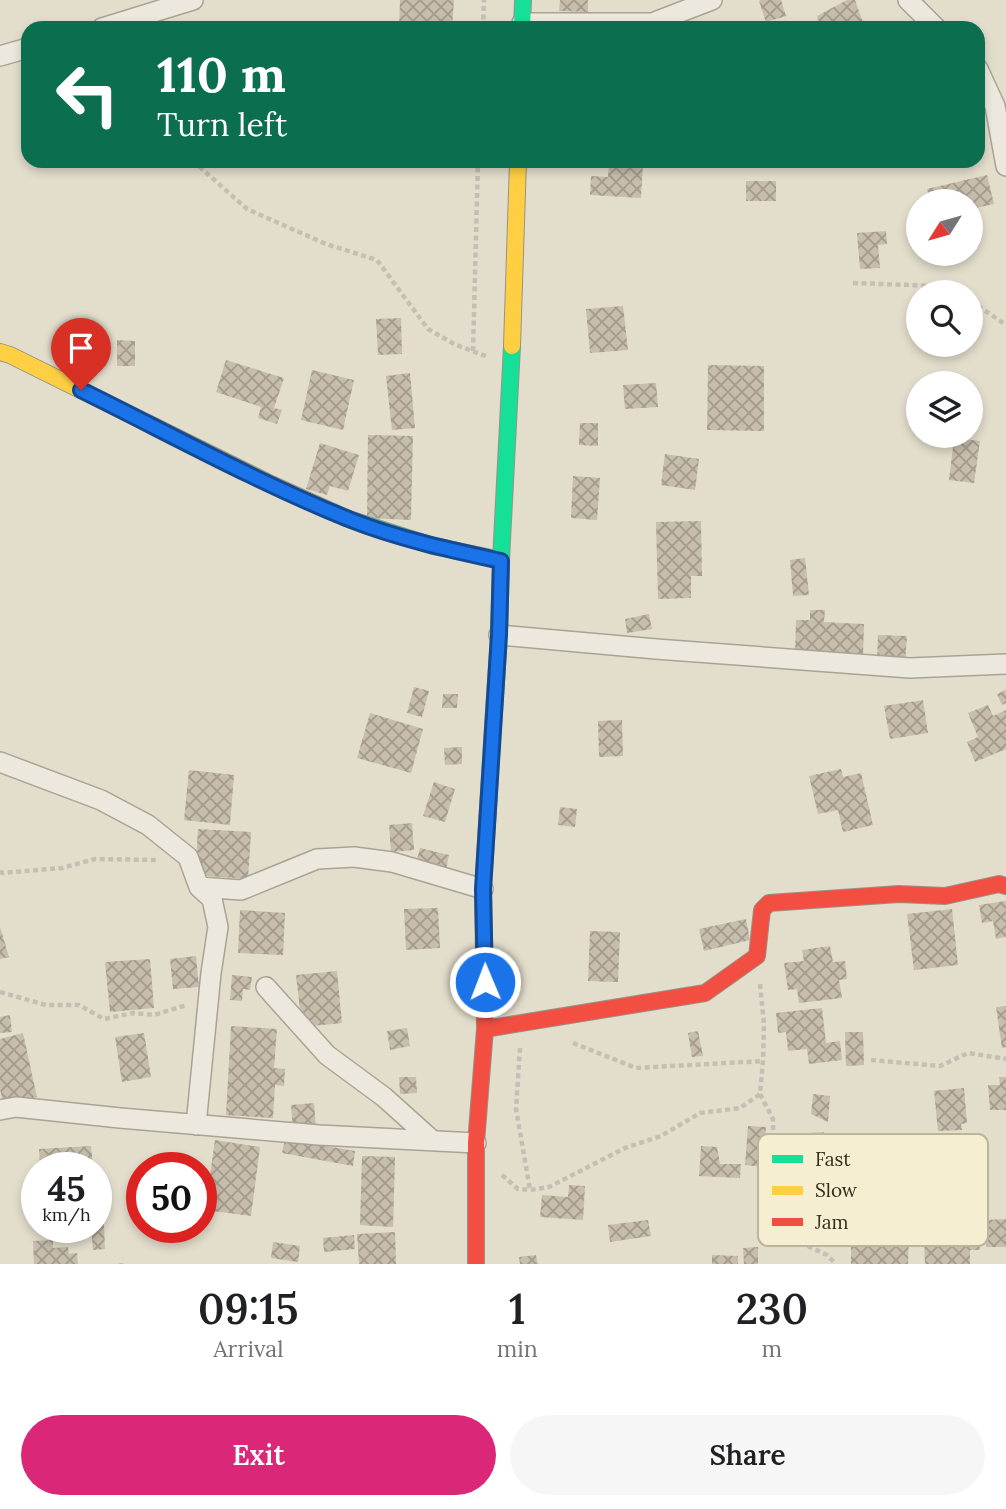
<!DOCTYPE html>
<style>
body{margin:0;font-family:Lora,serif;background:#f6f6f6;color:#202124;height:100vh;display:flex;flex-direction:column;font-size:26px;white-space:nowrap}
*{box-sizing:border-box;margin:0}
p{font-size:23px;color:#757577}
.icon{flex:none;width:38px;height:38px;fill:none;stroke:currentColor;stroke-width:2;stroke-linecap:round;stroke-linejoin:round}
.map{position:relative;height:1264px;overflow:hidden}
.panel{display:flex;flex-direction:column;background:#fff;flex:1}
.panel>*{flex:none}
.hud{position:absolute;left:21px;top:21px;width:964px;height:147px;border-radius:21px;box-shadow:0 4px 10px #0003;background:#0b6e4f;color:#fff;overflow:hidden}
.needle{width:46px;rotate:233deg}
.tools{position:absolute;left:906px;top:189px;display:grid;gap:14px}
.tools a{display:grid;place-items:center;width:77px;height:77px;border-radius:50%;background:#fff;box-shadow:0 4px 10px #0003;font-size:35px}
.speed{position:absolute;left:21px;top:1152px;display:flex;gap:14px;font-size:35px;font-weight:700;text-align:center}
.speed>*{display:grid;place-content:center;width:91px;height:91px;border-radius:50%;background:#fff;box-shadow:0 4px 10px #0003;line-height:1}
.speed small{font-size:18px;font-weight:400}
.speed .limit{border:10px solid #d22;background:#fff;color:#111}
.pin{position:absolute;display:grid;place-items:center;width:60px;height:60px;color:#fff;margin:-72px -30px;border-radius:50% 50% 50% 0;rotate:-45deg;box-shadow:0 0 7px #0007}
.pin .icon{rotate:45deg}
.me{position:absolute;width:77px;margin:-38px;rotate:359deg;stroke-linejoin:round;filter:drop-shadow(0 0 5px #0008)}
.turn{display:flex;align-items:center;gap:24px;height:147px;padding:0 21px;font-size:32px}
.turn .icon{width:91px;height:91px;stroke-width:2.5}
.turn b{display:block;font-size:49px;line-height:60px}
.eta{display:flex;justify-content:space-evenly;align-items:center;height:119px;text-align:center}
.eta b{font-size:42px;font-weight:600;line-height:49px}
.button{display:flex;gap:14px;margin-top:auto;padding:14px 21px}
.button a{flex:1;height:80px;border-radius:42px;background:#db2777;color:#fff;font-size:28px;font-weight:600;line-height:80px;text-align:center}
.button a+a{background:#f6f6f6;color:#202124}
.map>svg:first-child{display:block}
.building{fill:url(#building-cross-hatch)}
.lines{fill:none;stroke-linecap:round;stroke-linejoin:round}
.street-casing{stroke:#a8a395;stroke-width:22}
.fast-casing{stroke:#989285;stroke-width:18}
.slow-casing{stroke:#989285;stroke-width:18}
.jam-casing{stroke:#989285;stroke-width:18}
.path{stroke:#c4bfb4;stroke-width:4.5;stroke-dasharray:5 3.5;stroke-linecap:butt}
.street{stroke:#ece8dd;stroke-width:19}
.fast{stroke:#16e098;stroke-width:16}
.slow{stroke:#ffcf43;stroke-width:16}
.jam{stroke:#f24e42;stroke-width:16}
.route-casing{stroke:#114b97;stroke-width:18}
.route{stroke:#1a73e8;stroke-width:12}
.key{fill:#f5eed1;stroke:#bcb49b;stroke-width:2}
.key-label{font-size:19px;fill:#372c1d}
</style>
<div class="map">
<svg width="1006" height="1264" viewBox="0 0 1006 1264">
<defs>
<pattern id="building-cross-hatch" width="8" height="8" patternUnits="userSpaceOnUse" patternTransform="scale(1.75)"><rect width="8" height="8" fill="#c7bdad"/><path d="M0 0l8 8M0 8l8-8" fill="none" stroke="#a29a8c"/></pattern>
</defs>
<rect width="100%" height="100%" fill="#e3decc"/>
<!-- building -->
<path class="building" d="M 400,0 L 454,0 L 452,28 L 399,28 Z
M 560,0 L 588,0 L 588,12 L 559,11 Z
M 761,0 L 781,0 L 786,16 L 766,22 L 759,1 Z
M 847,0 L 855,0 L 865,28 L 821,28 L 817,16 Z
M 763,21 L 765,28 L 744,28 Z
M 609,163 L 643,164 L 641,198 L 590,195 L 591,176 L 608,177 Z
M 987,175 L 994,204 L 971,209 L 971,201 L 930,201 L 927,189 Z
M 746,181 L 776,181 L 776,201 L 746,201 Z
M 886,231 L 887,244 L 878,245 L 880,268 L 860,269 L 857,233 Z
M 623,306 L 628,350 L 590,353 L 586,309 Z
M 401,318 L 402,354 L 378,355 L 376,319 Z
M 117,340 L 135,341 L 135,366 L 117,366 Z
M 226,360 L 284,378 L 274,408 L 282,410 L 277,424 L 258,418 L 261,407 L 216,392 Z
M 708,365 L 764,366 L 764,431 L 707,430 Z
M 312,370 L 354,380 L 343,430 L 301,420 Z
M 410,373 L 415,428 L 392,430 L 386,376 Z
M 656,383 L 658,407 L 625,409 L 623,385 Z
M 580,423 L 598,423 L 598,446 L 579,445 Z
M 368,435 L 413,436 L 411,520 L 367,518 Z
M 954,438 L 980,441 L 974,483 L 949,480 Z
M 320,443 L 359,455 L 348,491 L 330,486 L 327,495 L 306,489 Z
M 665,454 L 699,459 L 695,490 L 661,485 Z
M 573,476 L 600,478 L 597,520 L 571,518 Z
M 701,521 L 702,576 L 691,576 L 691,598 L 658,599 L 656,522 Z
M 805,558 L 809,595 L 793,596 L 790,560 Z
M 810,610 L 825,610 L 824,622 L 864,624 L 863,658 L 795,655 L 796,620 L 810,620 Z
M 649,614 L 652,629 L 627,633 L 625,619 Z
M 878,635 L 907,636 L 905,663 L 877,661 Z
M 414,687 L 429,691 L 422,717 L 407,713 Z
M 1006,690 L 1006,703 L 1002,705 L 997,694 Z
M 443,694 L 458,694 L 457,708 L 442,708 Z
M 923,700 L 928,733 L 890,739 L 884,706 Z
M 988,705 L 993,716 L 1006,710 L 1006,749 L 975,762 L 967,742 L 978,737 L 968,713 Z
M 370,713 L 423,729 L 411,773 L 357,758 Z
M 622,720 L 623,756 L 599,757 L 598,721 Z
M 462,747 L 462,764 L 445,765 L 444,748 Z
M 841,769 L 843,777 L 861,773 L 873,825 L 843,832 L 838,810 L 818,814 L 809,776 Z
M 189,770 L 234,775 L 230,825 L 184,820 Z
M 434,782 L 455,789 L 445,822 L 423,816 Z
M 560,807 L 577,809 L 575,827 L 558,825 Z
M 412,823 L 414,850 L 391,852 L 389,825 Z
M 198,829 L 251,832 L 248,879 L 195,875 Z
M 420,848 L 449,855 L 446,871 L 416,864 Z
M 1006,901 L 1006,937 L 996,939 L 993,921 L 982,923 L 979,905 Z
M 438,908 L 440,948 L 406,950 L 404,909 Z
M 952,909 L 958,965 L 914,970 L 907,914 Z
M 240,910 L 285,913 L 283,955 L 238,953 Z
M 746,919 L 750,940 L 704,951 L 699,929 Z
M 0,927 L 9,957 L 0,959 Z
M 590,931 L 620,932 L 618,982 L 588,981 Z
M 830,946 L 833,962 L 845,961 L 847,979 L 839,980 L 842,998 L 799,1003 L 797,989 L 788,990 L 784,963 L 804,961 L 802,950 Z
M 196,956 L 199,987 L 173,989 L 170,959 Z
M 150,959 L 154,1008 L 110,1012 L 105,962 Z
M 337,971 L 342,1023 L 302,1027 L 296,975 Z
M 232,975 L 252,977 L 250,990 L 243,989 L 242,1001 L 230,1000 Z
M 1006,1006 L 1006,1047 L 1002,1048 L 996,1007 Z
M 822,1008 L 826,1043 L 840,1041 L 842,1060 L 809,1064 L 807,1049 L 788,1051 L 786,1032 L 778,1033 L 776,1013 Z
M 10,1015 L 12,1032 L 0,1033 L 0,1017 Z
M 231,1026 L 277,1029 L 274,1068 L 285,1069 L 284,1086 L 275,1085 L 273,1118 L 226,1115 Z
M 407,1028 L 410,1046 L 390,1050 L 387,1031 Z
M 698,1031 L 703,1056 L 692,1057 L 688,1033 Z
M 845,1032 L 863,1032 L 864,1065 L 846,1066 Z
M 23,1033 L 37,1097 L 3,1104 L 0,1089 L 0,1039 Z
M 144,1033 L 151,1077 L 122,1082 L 115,1037 Z
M 399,1077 L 416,1077 L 417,1093 L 400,1094 Z
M 999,1077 L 1006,1077 L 1006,1110 L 990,1110 L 988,1085 L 1000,1085 Z
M 964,1088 L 967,1123 L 961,1124 L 962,1130 L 938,1131 L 934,1091 Z
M 813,1094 L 830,1096 L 828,1122 L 811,1114 Z
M 314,1103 L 316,1127 L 293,1129 L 291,1105 Z
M 748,1126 L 766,1127 L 763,1167 L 745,1165 Z
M 824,1132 L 827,1170 L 791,1172 L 790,1145 L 798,1145 L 797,1134 Z
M 285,1139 L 355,1151 L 353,1166 L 282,1153 Z
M 215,1140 L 260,1147 L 251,1216 L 205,1210 Z
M 91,1146 L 93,1167 L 40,1167 L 39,1149 Z
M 701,1146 L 717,1147 L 720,1164 L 741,1164 L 740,1178 L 699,1176 Z
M 362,1156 L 395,1157 L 393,1227 L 360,1225 Z
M 569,1185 L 585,1186 L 583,1220 L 540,1217 L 542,1195 L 568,1197 Z
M 935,1214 L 979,1220 L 980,1250 L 970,1250 L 970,1264 L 925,1264 L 923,1224 L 935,1223 Z
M 1006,1219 L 1006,1247 L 986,1247 L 985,1220 Z
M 648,1220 L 651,1236 L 610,1242 L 608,1225 Z
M 96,1224 L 104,1224 L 105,1249 L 93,1250 L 91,1227 L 96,1227 Z
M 395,1232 L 396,1264 L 359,1264 L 357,1234 Z
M 851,1232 L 909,1234 L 908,1264 L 851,1264 Z
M 354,1235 L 355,1249 L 324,1252 L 323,1238 Z
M 53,1240 L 53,1248 L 68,1247 L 69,1254 L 77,1253 L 78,1264 L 34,1264 L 33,1241 Z
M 273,1242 L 300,1246 L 298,1262 L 271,1258 Z
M 758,1247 L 758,1264 L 744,1264 L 743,1248 Z
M 536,1255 L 538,1264 L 520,1264 L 519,1257 Z
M 712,1255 L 738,1256 L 738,1264 L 712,1264 Z"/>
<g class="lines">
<defs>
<path id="street" d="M 908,0 L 936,28
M 522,23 L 652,23 L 712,0
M 102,28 L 193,0
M 0,56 L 28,48
M 978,69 L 995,106 L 1006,166
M 499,635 L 656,649 L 910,668 L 1006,664
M 0,762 L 101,800 L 148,825 L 188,857 L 199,887 L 212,899 L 218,927 L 211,973 L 196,1125
M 199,887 L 241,890 L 317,859 L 354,857 L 392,862 L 483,889
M 266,987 L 327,1055 L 384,1097 L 433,1141
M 0,1110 L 16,1107 L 120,1118 L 319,1135 L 476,1143"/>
<path id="fast" d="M 522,28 L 523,0
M 346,518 L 433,546 L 501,560
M 493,726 L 499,635 L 501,560 L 512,346"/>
<path id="slow" d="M 512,346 L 518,161
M 0,352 L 10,355 L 271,484 L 346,518"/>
<path id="jam" d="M 485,1029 L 705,993 L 757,956 L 762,910 L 769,903 L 899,894 L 945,896 L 999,884 L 1006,886
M 476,1264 L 476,1143 L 485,1029 L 483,889 L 493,726"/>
</defs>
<!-- street casing -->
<use href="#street" class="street-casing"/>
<!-- fast casing -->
<use href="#fast" class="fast-casing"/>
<!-- slow casing -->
<use href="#slow" class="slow-casing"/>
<!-- jam casing -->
<use href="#jam" class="jam-casing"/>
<!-- path -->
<path class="path" d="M 483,28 L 484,0
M 193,161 L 247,209 L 326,244 L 377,260 L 428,329 L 456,345 L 488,357
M 853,283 L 936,286 L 952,292
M 971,301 L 1006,325
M 473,351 L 478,161
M 0,871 L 2,873 L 62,868 L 95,859 L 156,860
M 760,984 L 764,1024 L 763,1061 L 760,1094 L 773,1119 L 774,1208 L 780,1224 L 797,1241 L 827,1255 L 836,1264
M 0,992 L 46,1005 L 79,1005 L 104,1019 L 133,1013 L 154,1015 L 187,1005
M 573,1043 L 636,1068 L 763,1061
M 520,1048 L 516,1109 L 530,1190
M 871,1060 L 940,1066 L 968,1053 L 1006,1059
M 502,1175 L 518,1189 L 530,1190 L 549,1187 L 625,1148 L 661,1136 L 700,1113 L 740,1108 L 760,1094
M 121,1264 L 121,1263"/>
<!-- street -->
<use href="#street" class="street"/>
<!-- fast -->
<use href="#fast" class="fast"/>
<!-- slow -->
<use href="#slow" class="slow"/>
<!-- jam -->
<use href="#jam" class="jam"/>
</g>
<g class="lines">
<defs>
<path id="route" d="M 81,390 C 170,434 259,483 351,520 C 399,539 451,550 501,561 L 499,635 L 483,889 L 485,982"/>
</defs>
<!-- route casing -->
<use href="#route" class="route-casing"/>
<!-- route -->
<use href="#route" class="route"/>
</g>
<!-- legend -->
<rect x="758" y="1134" width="230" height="112" rx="10" class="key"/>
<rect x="772" y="1155" width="31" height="8" fill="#16e098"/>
<rect x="772" y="1186" width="31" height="9" fill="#ffcf43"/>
<rect x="772" y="1218" width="31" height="8" fill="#f24e42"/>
<g class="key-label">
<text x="815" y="1166">Fast</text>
<text x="815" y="1197">Slow</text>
<text x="815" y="1229">Jam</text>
</g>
</svg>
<div class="tools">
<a><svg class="needle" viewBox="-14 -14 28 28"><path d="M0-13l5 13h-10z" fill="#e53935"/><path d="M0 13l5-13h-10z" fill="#757577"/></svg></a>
<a><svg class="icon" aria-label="search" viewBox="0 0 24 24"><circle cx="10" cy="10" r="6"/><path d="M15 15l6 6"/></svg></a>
<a><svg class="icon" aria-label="layers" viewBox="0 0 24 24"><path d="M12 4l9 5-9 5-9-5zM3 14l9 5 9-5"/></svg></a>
</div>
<div class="speed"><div>45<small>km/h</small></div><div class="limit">50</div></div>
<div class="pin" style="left:81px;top:390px;background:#d93025"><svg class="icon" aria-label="arrive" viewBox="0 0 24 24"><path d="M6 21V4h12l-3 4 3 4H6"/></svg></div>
<svg class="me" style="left:485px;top:982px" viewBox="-20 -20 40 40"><circle r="17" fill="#1a73e8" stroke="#fff" stroke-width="3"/><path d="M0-11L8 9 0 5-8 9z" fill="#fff"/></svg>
<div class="hud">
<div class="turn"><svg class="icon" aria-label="left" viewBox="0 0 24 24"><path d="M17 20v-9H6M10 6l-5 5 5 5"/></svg><div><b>110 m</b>Turn left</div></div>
</div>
</div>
<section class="panel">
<div class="eta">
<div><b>09:15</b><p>Arrival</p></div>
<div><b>1</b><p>min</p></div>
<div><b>230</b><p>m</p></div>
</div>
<div class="button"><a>Exit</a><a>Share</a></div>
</section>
